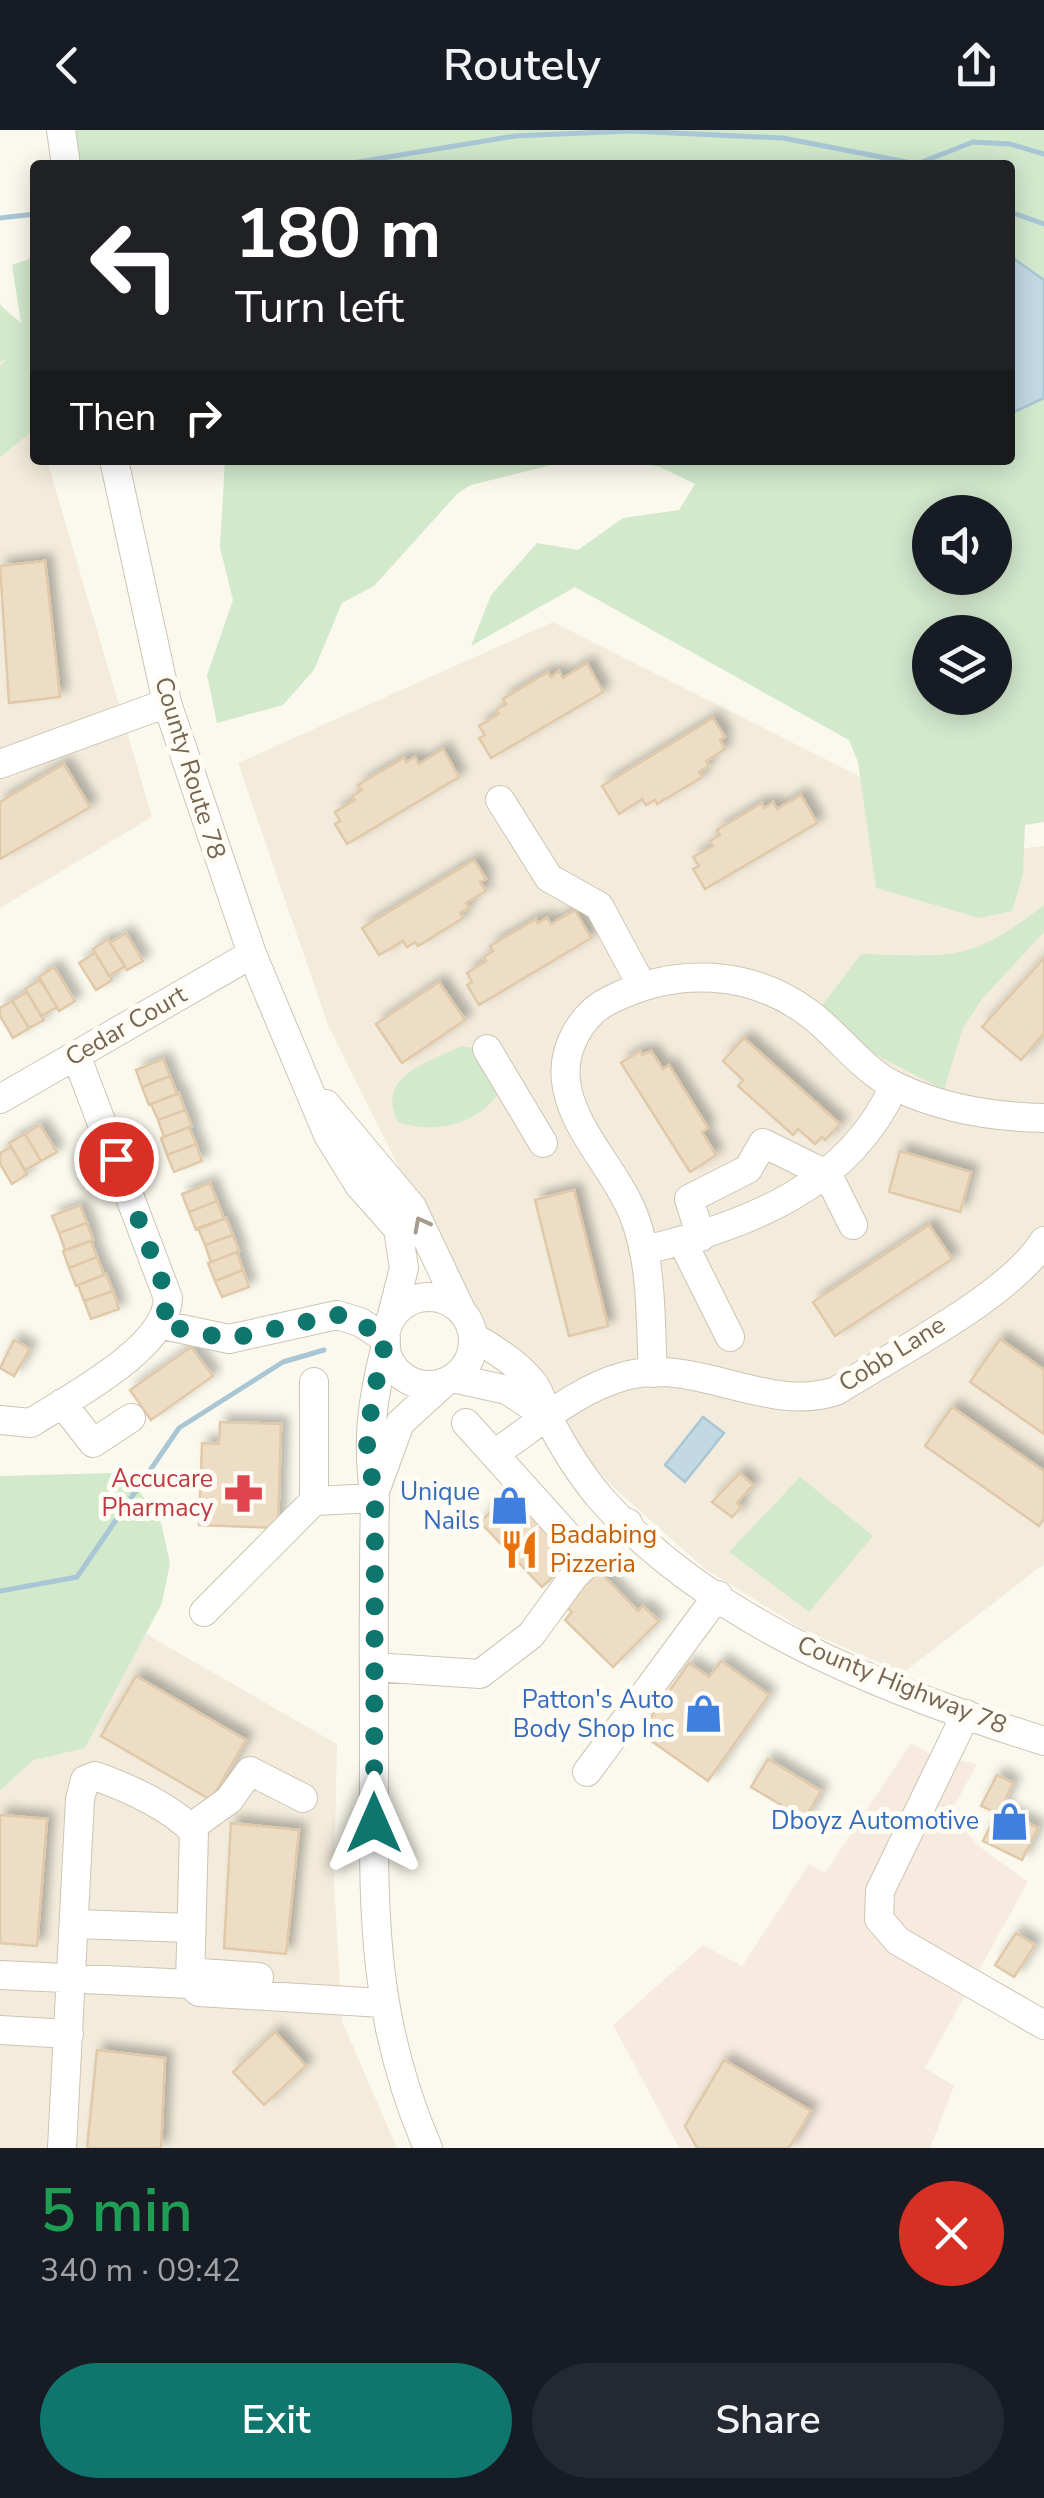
<!DOCTYPE html>
<meta charset="utf-8">
<style>
body{margin:0;font-family:"Nunito Sans",sans-serif;background:#242831;color:#f1f3f6;height:100vh;display:flex;flex-direction:column;font-size:38px;white-space:nowrap}
*{box-sizing:border-box;margin:0}
p{font-size:32px;color:#9ea1a6}
.icon{flex:none;width:55px;height:55px;fill:none;stroke:currentColor;stroke-width:2;stroke-linecap:round;stroke-linejoin:round}
.map{position:relative;height:2018px;overflow:hidden}
.details{display:flex;flex-direction:column;background:#171b24;flex:1}
.details>*{flex:none}
.banner{position:absolute;left:30px;top:30px;width:985px;height:305px;border-radius:10px;box-shadow:0 5px 25px #0003;background:#202124;color:#fff;overflow:hidden}
.controls{position:absolute;left:912px;top:365px;display:grid;gap:20px}
.controls a{display:grid;place-items:center;width:100px;height:100px;border-radius:50%;background:#171b24;box-shadow:0 5px 25px #0003;font-size:50px}
.pin{position:absolute;display:grid;place-items:center;width:85px;height:85px;color:#fff;margin:-42px;border:5px solid #fff;border-radius:50%;box-shadow:0 2px 10px #0007}
.me{position:absolute;width:110px;margin:-55px;rotate:0deg;stroke-linejoin:round;filter:drop-shadow(0 0 8px #0008)}
.turn{display:flex;align-items:center;gap:35px;height:210px;padding:0 40px;font-size:45px}
.turn .icon{width:130px;height:130px;stroke-width:2.5}
.turn b{display:block;font-size:70px;line-height:85px}
.then{display:flex;align-items:center;height:95px;padding:0 40px;background:#0003;gap:20px;font-size:38px}
.round{display:grid;place-items:center;flex:none;width:105px;height:105px;border-radius:52px;background:#242831}
.head{display:flex;align-items:center;justify-content:space-between;height:170px;padding:0 40px}
h1{font-size:60px;font-weight:600;line-height:75px;color:#1e9e55}
.primary-button{display:flex;gap:20px;margin-top:auto;padding:20px 40px}
.primary-button a{flex:1;height:115px;border-radius:60px;background:#0f766e;color:#fff;font-size:40px;font-weight:600;line-height:115px;text-align:center}
.primary-button a+a{background:#242831;color:#f1f3f6}
header{display:flex;justify-content:space-between;align-items:center;height:130px;padding:0 40px;background:#171b24;font-size:45px;font-weight:600}
.map>svg:first-child{display:block}
.residential{fill:#f3ecdc}
.commercial{fill:#f7ebdf}
.green{fill:#d2e9cc;fill-rule:evenodd}
.water{fill:#c2d9e4;stroke:#a9c6d5;stroke-width:2.5}
.lines{fill:none;stroke-linecap:round;stroke-linejoin:round}
.stream{stroke:#a9c6d5;stroke-width:5}
.building{fill:#edddc5;stroke:#e0c9a9;stroke-width:2.5;filter:url(#shadow)}
.minor-casing{stroke:#cdc4b3;stroke-width:30}
.minor{stroke:#fff;stroke-width:28}
.oneway{stroke:#a69b8e}
.route{stroke:#0f766e;stroke-width:18;stroke-dasharray:0 32.4}
.labels{text-anchor:middle;dominant-baseline:central;stroke-width:10;stroke-linejoin:round;paint-order:stroke}
.street-label{font-size:25px;fill:#766551;stroke:#fefcf4}
.health-label{font-size:25px;fill:#be3a42;stroke:#fefcf4;text-anchor:end}
.shop-label{font-size:25px;fill:#366cbe;stroke:#fefcf4;text-anchor:end}
.food-label{font-size:25px;fill:#c56008;stroke:#fefcf4;text-anchor:start}
</style>
<header><svg class="icon" aria-label="back" viewBox="0 0 24 24"><path d="M15 5l-7 7 7 7"/></svg>Routely<svg class="icon" aria-label="share" viewBox="0 0 24 24"><path d="M12 15V3M7 8l5-5 5 5M5 13v7h14v-7"/></svg></header>
<div class="map">
<svg width="1044" height="2018" viewBox="0 0 1044 2018">
<defs>
<filter id="shadow"><feDropShadow dx="7" dy="-7" stdDeviation="5" flood-color="#0004"/></filter>
</defs>
<rect width="100%" height="100%" fill="#fbf9ed"/>
<!-- residential -->
<path class="residential" d="M 0,171 L 35,290 L 35,330 L 47,330 L 152,687 L 0,778 Z
M 553,492 L 1006,720 L 1044,716 L 1044,1434 L 903,1543 L 804,1500 L 704,1438 L 613,1357 L 533,1267 L 460,1160 L 328,895 L 238,633 Z
M 0,1420 L 337,1614 L 334,1751 L 342,1891 L 397,2018 L 0,2018 Z"/>
<!-- commercial -->
<path class="commercial" d="M 911,1613 L 930,1624 L 977,1634 L 950,1684 L 980,1717 L 1028,1752 L 925,1938 L 954,1956 L 930,2018 L 679,2018 L 613,1895 L 703,1815 L 742,1836 L 809,1734 L 825,1743 Z"/>
<!-- green -->
<path class="green" d="M 75,0 L 1044,0 L 1044,190 L 1010,181 L 1010,35 L 79,35 Z
M 35,127 L 35,299 L 0,327 L 0,236 L 7,229 L 0,232 L 0,175 L 21,193 L 12,135 Z
M 1044,205 L 1044,692 L 1025,695 L 1023,743 L 1012,781 L 980,788 L 876,758 L 858,632 L 849,610 L 575,457 L 471,516 L 491,465 L 537,413 L 578,420 L 623,388 L 679,380 L 695,354 L 660,337 L 622,330 L 1010,330 L 1010,222 ZM 930,382 L 995,382 L 995,448 L 930,448 ZM 930,502 L 995,502 L 995,568 L 930,568 Z
M 225,330 L 572,330 L 471,355 L 458,363 L 374,456 L 342,473 L 314,540 L 283,575 L 217,593 L 207,545 L 233,470 L 220,417 Z
M 1044,775 L 1044,802 L 982,869 L 962,900 L 944,960 L 867,920 L 821,877 L 861,824 C 951,826 969,834 1044,775 Z
M 461,916 L 492,921 L 504,957 C 479,994 439,1005 398,992 C 375,945 427,934 461,916 Z
M 114,1343 L 137,1358 L 161,1393 L 170,1433 L 162,1473 L 85,1618 L 34,1630 L 0,1660 L 0,1346 Z
M 800,1347 L 873,1406 L 809,1482 L 729,1422 Z"/>
<!-- water -->
<path class="water" d="M 1010,126 L 1044,150 L 1044,268 L 1010,284 Z
M 703,1287 L 724,1303 L 685,1352 L 665,1335 Z"/>
<g class="lines">
<!-- stream -->
<path class="stream" d="M 340,35 L 515,6 L 630,1 L 783,8 L 917,34 L 973,12 L 1010,14 L 1044,24
M 1010,82 L 1044,94
M 0,88 L 35,84
M 0,1461 L 77,1447 L 179,1298 L 283,1232 L 324,1220"/>
</g>
<!-- building -->
<path class="building" d="M 45,431 L 60,567 L 9,573 L 0,436 Z
M 587,533 L 603,562 L 491,628 L 479,608 L 485,605 L 479,596 L 499,584 L 496,580 L 506,574 L 503,569 L 548,542 L 551,547 L 559,541 L 563,548 Z
M 713,588 L 725,607 L 720,610 L 725,619 L 706,631 L 709,636 L 699,642 L 702,647 L 657,674 L 655,670 L 646,675 L 642,669 L 619,684 L 602,656 Z
M 443,619 L 459,647 L 347,714 L 335,694 L 340,691 L 335,682 L 355,670 L 352,666 L 362,660 L 358,655 L 404,628 L 406,632 L 415,627 L 419,634 Z
M 64,634 L 90,677 L 0,729 L 0,672 Z
M 801,665 L 817,693 L 705,759 L 693,739 L 699,736 L 693,727 L 713,716 L 710,711 L 720,705 L 717,700 L 762,673 L 764,678 L 773,672 L 777,679 Z
M 474,730 L 486,749 L 480,752 L 486,761 L 466,773 L 469,778 L 460,783 L 463,788 L 418,816 L 415,812 L 407,817 L 403,811 L 379,825 L 362,798 Z
M 575,780 L 591,808 L 479,875 L 467,855 L 472,852 L 467,843 L 486,831 L 484,827 L 493,821 L 490,816 L 536,789 L 538,793 L 547,788 L 551,794 Z
M 126,803 L 143,831 L 127,840 L 110,813 Z
M 108,809 L 125,836 L 109,846 L 93,819 Z
M 95,823 L 112,850 L 96,860 L 79,833 Z
M 1044,828 L 1044,903 L 1021,930 L 982,897 Z
M 54,837 L 75,871 L 59,881 L 39,847 Z
M 40,850 L 57,877 L 41,886 L 25,859 Z
M 439,852 L 465,890 L 402,933 L 376,894 Z
M 27,862 L 44,890 L 29,898 L 12,871 Z
M 12,871 L 29,898 L 13,908 L 0,886 L 0,878 Z
M 744,908 L 840,994 L 825,1010 L 822,1007 L 815,1014 L 798,999 L 793,1005 L 738,956 L 743,950 L 723,931 Z
M 640,921 L 642,925 L 651,921 L 663,939 L 669,935 L 708,998 L 702,1002 L 716,1025 L 690,1042 L 621,933 Z
M 163,929 L 170,946 L 142,957 L 136,940 Z
M 170,946 L 177,964 L 149,975 L 142,957 Z
M 179,963 L 185,980 L 158,990 L 151,974 Z
M 185,980 L 192,996 L 164,1007 L 158,990 Z
M 40,995 L 57,1022 L 41,1031 L 25,1004 Z
M 189,997 L 196,1014 L 167,1025 L 161,1008 Z
M 25,1004 L 41,1031 L 25,1040 L 9,1013 Z
M 196,1014 L 202,1031 L 174,1042 L 167,1025 Z
M 11,1017 L 27,1044 L 12,1054 L 0,1034 L 0,1023 Z
M 900,1021 L 971,1042 L 960,1082 L 889,1062 Z
M 210,1053 L 217,1071 L 189,1082 L 182,1064 Z
M 574,1060 L 608,1196 L 569,1206 L 535,1070 Z
M 217,1071 L 224,1089 L 196,1100 L 189,1082 Z
M 80,1075 L 87,1093 L 59,1103 L 52,1086 Z
M 226,1088 L 233,1105 L 205,1115 L 198,1098 Z
M 87,1093 L 93,1110 L 65,1120 L 59,1103 Z
M 929,1095 L 952,1129 L 835,1206 L 813,1172 Z
M 233,1105 L 239,1121 L 211,1132 L 205,1115 Z
M 91,1111 L 97,1127 L 69,1138 L 63,1121 Z
M 237,1122 L 243,1140 L 215,1151 L 208,1133 Z
M 97,1127 L 104,1145 L 76,1156 L 69,1138 Z
M 243,1140 L 249,1157 L 222,1167 L 215,1151 Z
M 106,1144 L 113,1161 L 84,1171 L 78,1155 Z
M 113,1161 L 119,1179 L 91,1189 L 84,1171 Z
M 1000,1209 L 1044,1240 L 1044,1304 L 970,1252 Z
M 14,1210 L 30,1219 L 14,1246 L 0,1238 Z
M 191,1217 L 213,1246 L 151,1290 L 130,1260 Z
M 952,1277 L 1044,1341 L 1044,1388 L 1039,1396 L 925,1316 Z
M 220,1292 L 281,1294 L 278,1398 L 199,1395 L 202,1313 L 219,1314 Z
M 740,1343 L 753,1355 L 737,1373 L 741,1377 L 732,1387 L 712,1372 Z
M 511,1362 L 573,1428 L 542,1457 L 480,1392 Z
M 595,1437 L 638,1481 L 643,1476 L 659,1491 L 613,1537 L 565,1490 L 572,1482 L 561,1471 Z
M 721,1531 L 769,1565 L 708,1651 L 640,1603 L 689,1533 L 709,1547 Z
M 136,1546 L 246,1610 L 211,1670 L 101,1606 Z
M 768,1629 L 821,1661 L 805,1689 L 751,1657 Z
M 997,1645 L 1013,1653 L 1001,1679 L 1038,1698 L 1022,1730 L 983,1711 L 997,1683 L 981,1676 Z
M 0,1685 L 47,1689 L 37,1816 L 0,1813 Z
M 231,1693 L 299,1700 L 286,1824 L 224,1818 Z
M 1016,1803 L 1035,1815 L 1014,1847 L 995,1835 Z
M 275,1902 L 306,1936 L 264,1975 L 233,1942 Z
M 97,1920 L 165,1928 L 161,2018 L 87,2018 Z
M 724,1930 L 811,1981 L 789,2018 L 697,2018 L 685,1996 Z"/>
<g class="lines">
<defs>
<path id="minor" d="M 61,0 L 66,35
M 114,330 L 167,573 L 252,824 L 328,1005 L 359,1055 L 398,1099 L 404,1138 L 391,1189
M 0,634 L 167,573
M 500,670 L 549,748 L 599,776 L 642,856
M 487,919 L 543,1013
M 0,969 L 252,824
M 326,974 L 412,1077 L 462,1182
M 701,1107 L 689,1069 L 748,1039 L 763,1013 L 828,1045 L 853,1095
M 682,1111 L 730,1207
M 645,1120 C 746,1096 849,1057 894,956
M385 1211a44 44 0 1 1 88 0a44 44 0 1 1-88 0Z
M 163,1195 L 229,1209 L 337,1185 L 360,1192 L 386,1209
M 473,1207 C 495,1219 517,1233 533,1253 C 541,1263 543,1276 548,1287 C 561,1314 582,1347 602,1370 C 714,1495 888,1562 1044,1611
M 386,1215 C 372,1269 366,1313 375,1368 C 373,1454 374,1541 374,1628 C 374,1772 369,1882 428,2018
M 653,1243 C 650,1191 653,1135 634,1086 C 617,1041 571,999 566,951 C 562,919 581,884 610,870 C 675,837 750,839 810,884 C 839,906 864,942 897,957 C 943,979 994,987 1044,988
M 453,1248 L 507,1260 L 548,1287
M 62,1273 L 93,1313 L 131,1288
M 0,1290 L 31,1293 C 71,1267 167,1218 168,1168 L 76,925
M 466,1293 L 574,1413
M 494,1324 C 536,1296 576,1259 625,1246 C 698,1227 767,1284 836,1261 C 894,1224 1009,1167 1044,1111
M 377,1356 L 400,1293 L 445,1252
M 314,1371 L 314,1252
M 204,1482 L 314,1371 L 375,1368
M 374,1537 L 480,1544 L 531,1505 L 574,1446 L 628,1393
M 966,1584 L 880,1761 L 879,1789 L 898,1811 L 1044,1895
M 587,1642 L 718,1465
M 190,1698 L 229,1670 L 250,1641 L 303,1668
M 75,1794 L 191,1798
M 0,1845 L 190,1854 L 199,1862 L 382,1873
M 190,1854 L 201,1843 L 259,1847
M 0,1900 L 69,1904
M 62,2018 L 80,1669 L 85,1650 L 95,1646 C 129,1658 168,1676 194,1701 L 190,1854"/>
</defs>
<!-- minor casing -->
<use href="#minor" class="minor-casing"/>
<!-- minor -->
<use href="#minor" class="minor"/>
</g>
<!-- one-way arrows -->
<defs><path id="oneway-chevron" d="M-2-3.5L2.5 0L-2 3.5" fill="none" stroke-width="1.6" stroke-linecap="round" stroke-linejoin="round" transform="scale(2.5)"/></defs>
<use class="oneway" href="#oneway-chevron" transform="translate(421 1094) rotate(-118)"/>
<g class="lines">
<!-- route -->
<path class="route" d="M 116,1029 L 168,1168 L 162,1195 L 229,1209 L 337,1185 L 348,1186 L 386,1209 L 372,1271 L 367,1316 L 375,1368 L 374,1693"/>
</g>
<!-- icons -->
<defs>
<symbol id="pharmacy-bare" viewBox="-9 -9 18 18"><path d="M-2-6h4v4h4v4h-4v4h-4v-4h-4v-4h4Z" fill="#e0444e" stroke="#fefcf4" stroke-width="2.5" paint-order="stroke"/></symbol>
<symbol id="shop-bare" viewBox="-9 -9 18 18"><path d="M-5-2.5h2.3a2.7 3.5 0 0 1 5.4 0H5L5.5 6h-11ZM-1.5-2.5h3a1.5 2.3 0 0 0-3 0Z" fill="#3f7fe0" stroke="#fefcf4" stroke-width="2.5" paint-order="stroke"/></symbol>
<symbol id="restaurant-bare" viewBox="-9 -9 18 18"><path d="M-5-6h1v4h1v-4h1v4h1v-4h1v5L-1.5 .5V6h-2V.5L-5-1ZM5-6V6H3V1.5H1.5Q1.5-4 5-6Z" fill="#e8710a" stroke="#fefcf4" stroke-width="2.5" paint-order="stroke"/></symbol>
</defs>
<g fill-rule="evenodd">
<use href="#pharmacy-bare" x="216" y="1336" width="55" height="55"/>
<use href="#shop-bare" x="482" y="1348" width="55" height="55"/>
<use href="#restaurant-bare" x="492" y="1392" width="55" height="55"/>
<use href="#shop-bare" x="676" y="1556" width="55" height="55"/>
<use href="#shop-bare" x="982" y="1664" width="55" height="55"/>
</g>
<g class="labels">
<!-- street labels -->
<g class="street-label">
<text transform="translate(190 638) rotate(73)">County Route 78</text>
<text transform="translate(126 896) rotate(-30)">Cedar Court</text>
<text transform="translate(892 1224) rotate(-32)">Cobb Lane</text>
<text transform="translate(902 1555) rotate(22)">County Highway 78</text>
</g>
<!-- health labels -->
<g class="health-label">
<text x="213" y="1349">Accucare<tspan x="213" dy="29">Pharmacy</tspan></text>
</g>
<!-- shop labels -->
<g class="shop-label">
<text x="480" y="1362">Unique<tspan x="480" dy="29">Nails</tspan></text>
<text x="674" y="1570">Patton's Auto<tspan x="674" dy="29">Body Shop Inc</tspan></text>
<text x="979" y="1691">Dboyz Automotive</text>
</g>
<!-- food labels -->
<g class="food-label">
<text x="550" y="1405">Badabing<tspan x="550" dy="29">Pizzeria</tspan></text>
</g>
</g>
</svg>
<div class="controls">
<a><svg class="icon" aria-label="sound" viewBox="0 0 24 24"><path d="M4 9h4l5-4v14l-5-4H4zM17 9q2 3 0 6"/></svg></a>
<a><svg class="icon" aria-label="layers" viewBox="0 0 24 24"><path d="M12 4l9 5-9 5-9-5zM3 14l9 5 9-5"/></svg></a>
</div>
<div class="pin" style="left:116px;top:1029px;background:#d93025"><svg class="icon" aria-label="arrive" viewBox="0 0 24 24"><path d="M6 21V4h12l-3 4 3 4H6"/></svg></div>
<svg class="me" style="left:374px;top:1693px" viewBox="-20 -20 40 40"><path d="M0-17L14 15 0 8-14 15z" fill="#0f766e" stroke="#fff" stroke-width="4"/></svg>
<div class="banner">
<div class="turn"><svg class="icon" aria-label="left" viewBox="0 0 24 24"><path d="M17 20v-9H6M10 6l-5 5 5 5"/></svg><div><b>180 m</b>Turn left</div></div>
<div class="then">Then<svg class="icon" aria-label="right" viewBox="0 0 24 24"><path d="M7 20v-9h11M14 6l5 5-5 5"/></svg></div>
</div>
</div>
<section class="details">
<div class="head"><div><h1>5 min</h1><p>340 m · 09:42</p></div><a class="round" style="background:#d93025;color:#fff"><svg class="icon" aria-label="close" viewBox="0 0 24 24"><path d="M6 6l12 12M18 6L6 18"/></svg></a></div>
<div class="primary-button"><a>Exit</a><a>Share</a></div>
</section>
